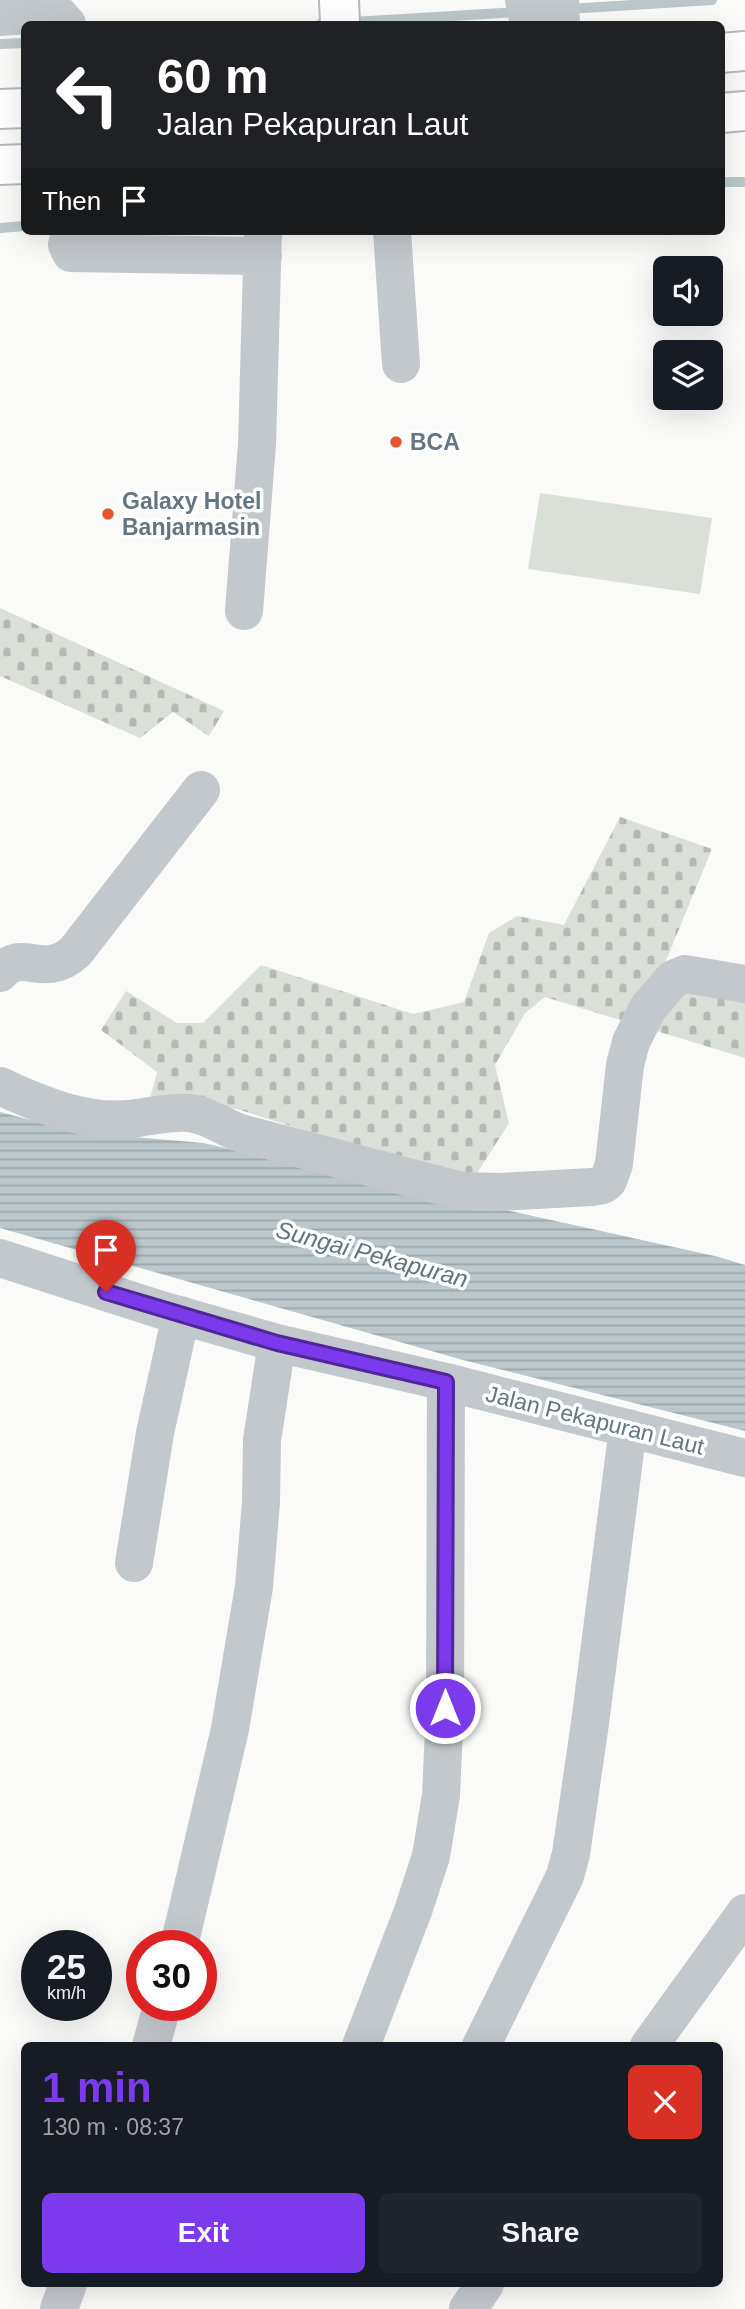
<!DOCTYPE html>
<meta charset="utf-8">
<style>
body{margin:0;font-family:Arial,sans-serif;background:#20242c;color:#f1f3f6;height:100vh;display:flex;flex-direction:column;font-size:26px;white-space:nowrap}
*{box-sizing:border-box;margin:0}
p{font-size:23px;color:#9ea1a6}
.icon{flex:none;width:38px;height:38px;fill:none;stroke:currentColor;stroke-width:2;stroke-linecap:round;stroke-linejoin:round}
.map{position:relative;flex:1;overflow:hidden}
.details{position:absolute;left:21px;top:2042px;width:702px;height:245px;display:flex;flex-direction:column;background:#171b24;border-radius:10px;box-shadow:0 7px 28px #0002}
.details>*{flex:none}
.hud{position:absolute;left:21px;top:21px;width:704px;height:214px;border-radius:10px;box-shadow:0 7px 28px #0002;background:#202124;color:#fff;overflow:hidden}
.buttons{position:absolute;left:653px;top:256px;display:grid;gap:14px}
.buttons a{display:grid;place-items:center;width:70px;height:70px;border-radius:10px;background:#171b24;box-shadow:0 7px 28px #0002;font-size:35px}
.speed{position:absolute;left:21px;top:1930px;display:flex;gap:14px;font-size:35px;font-weight:700;text-align:center}
.speed>*{display:grid;place-content:center;width:91px;height:91px;border-radius:50%;background:#171b24;box-shadow:0 7px 28px #0002;line-height:1}
.speed small{font-size:18px;font-weight:400}
.speed .limit{border:10px solid #d22;background:#fff;color:#111}
.pin{position:absolute;display:grid;place-items:center;width:60px;height:60px;color:#fff;margin:-72px -30px;border-radius:50% 50% 50% 0;rotate:-45deg;box-shadow:0 0 7px #0007}
.pin .icon{rotate:45deg}
.me{position:absolute;width:77px;margin:-38px;rotate:0deg;stroke-linejoin:round;filter:drop-shadow(0 0 5px #0008)}
.turn{display:flex;align-items:center;gap:24px;height:147px;padding:0 21px;font-size:32px}
.turn .icon{width:91px;height:91px;stroke-width:2.5}
.turn b{display:block;font-size:49px;line-height:60px}
.then{display:flex;align-items:center;height:66px;padding:0 21px;background:#0003;gap:14px;font-size:26px}
.round{display:grid;place-items:center;flex:none;width:74px;height:74px;border-radius:10px;background:#20242c}
.head{display:flex;align-items:center;justify-content:space-between;height:119px;padding:0 21px}
h1{font-size:42px;font-weight:800;line-height:52px;color:#7c3aed}
.cta{display:flex;gap:14px;margin-top:auto;padding:14px 21px}
.cta a{flex:1;height:80px;border-radius:10px;background:#7c3aed;color:#fff;font-size:28px;font-weight:800;line-height:80px;text-align:center}
.cta a+a{background:#20242c;color:#f1f3f6}
.map>svg:first-child{display:block}
.cemetery{fill:url(#cemetery-stones)}
.garden{fill:#dadfd7}
.water{fill:url(#water-rules)}
.lines{fill:none;stroke-linecap:round;stroke-linejoin:round}
.stream{stroke:#bbc7cb;stroke-width:10}
.major-casing{stroke:#b5babe;stroke-width:42}
.highway-casing{stroke:#b4b9bd;stroke-width:42}
.minor{stroke:#c3c8cc;stroke-width:38}
.major{stroke:#fff;stroke-width:38}
.highway{stroke:#fff;stroke-width:38}
.route-casing{stroke:#51269a;stroke-width:18}
.route{stroke:#7c3aed;stroke-width:12}
.poi-dot{fill:#e4572e;stroke:#fff;stroke-width:2.5}
.labels{text-anchor:middle;dominant-baseline:central;stroke-width:7;stroke-linejoin:round;paint-order:stroke}
.poi-label{font-size:23px;font-weight:bold;fill:#657683;stroke:#fff;text-anchor:start}
.street-label{font-size:23px;fill:#657683;stroke:#fff}
.water-label{font-size:24px;font-style:italic;fill:#60757c;stroke:#fff}
</style>
<div class="map">
<svg width="745" height="2309" viewBox="0 0 745 2309">
<defs>
<pattern id="cemetery-stones" width="16" height="16" patternUnits="userSpaceOnUse" patternTransform="scale(1.75)"><rect width="16" height="16" fill="#dadfd7"/><path d="M2 7V4a2 2 0 0 1 4 0v3zM10 15v-3a2 2 0 0 1 4 0v3z" fill="#b4b9b4"/></pattern>
<pattern id="water-rules" width="6" height="5" patternUnits="userSpaceOnUse" patternTransform="scale(1.75)"><rect width="6" height="5" fill="#bbc7cb"/><path d="M0 2.5h6" fill="none" stroke="#9ca6aa"/></pattern>
</defs>
<rect width="100%" height="100%" fill="#fafaf8"/>
<!-- cemetery -->
<path class="cemetery" d="M 0,608 L 224,711 L 209,736 L 173,712 L 140,738 L 0,676 Z
M 620,817 L 712,849 L 665,963 L 745,988 L 745,1058 L 545,997 L 525,1013 L 495,1065 L 509,1123 L 471,1183 L 237,1109 L 150,1099 L 157,1072 L 101,1030 L 126,991 L 177,1023 L 203,1023 L 261,965 L 413,1014 L 464,1002 L 489,933 L 517,916 L 564,925 Z"/>
<!-- garden -->
<path class="garden" d="M 540,493 L 712,518 L 700,594 L 528,569 Z"/>
<!-- water -->
<path class="water" d="M 0,1112 L 77,1132 L 203,1143 L 719,1257 L 745,1265 L 745,1431 L 463,1360 L 0,1228 Z"/>
<g class="lines">
<!-- stream -->
<path class="stream" d="M 568,9 L 712,0
M 320,24 L 520,12
M 0,44 L 24,43
M 721,182 L 745,182
M 0,228 L 24,226"/>
<defs>
<path id="major" d="M 339,0 L 340,24"/>
<path id="highway" d="M 721,53 L 745,51
M 0,109 L 24,108
M 721,113 L 745,111
M 0,165 L 24,164"/>
</defs>
<!-- major casing -->
<use href="#major" class="major-casing"/>
<!-- highway casing -->
<use href="#highway" class="highway-casing"/>
<!-- minor -->
<path class="minor" d="M 524,0 L 529,24
M 560,0 L 561,24
M 0,17 L 57,13 L 67,24
M 70,231 L 67,245 L 71,253 L 263,256
M 392,231 L 401,364
M 244,611 L 257,444 L 263,231
M 0,973 C 23,946 42,981 75,952 L 201,790
M 0,1086 C 40,1105 85,1123 130,1119 C 150,1117 170,1111 190,1113 C 208,1115 223,1127 240,1133 L 461,1191 L 499,1192 L 592,1187 L 603,1185 L 608,1181 L 614,1164 L 625,1065 L 631,1042 L 648,1008 L 673,979 L 685,974 L 745,984
M 0,1258 L 158,1309 L 277,1343 L 446,1382 L 745,1458
M 134,1563 L 155,1433 L 181,1315
M 179,1946 L 230,1729 L 254,1587 L 261,1502 L 262,1440 L 277,1343
M 151,2046 L 162,2006
M 361,2046 L 413,1911 L 431,1856 L 441,1795 L 445,1708 L 446,1382
M 481,2046 L 565,1876 L 571,1854 L 590,1723 L 628,1428
M 649,2046 L 745,1913
M 59,2309 L 68,2284
M 468,2309 L 485,2284"/>
<!-- major -->
<use href="#major" class="major"/>
<!-- highway -->
<use href="#highway" class="highway"/>
</g>
<g class="lines">
<defs>
<path id="route" d="M 106,1292 L 277,1343 L 446,1382 L 445,1708"/>
</defs>
<!-- route casing -->
<use href="#route" class="route-casing"/>
<!-- route -->
<use href="#route" class="route"/>
</g>
<!-- markers -->
<g class="poi-dot">
<circle cx="396" cy="442" r="7"/>
<circle cx="108" cy="514" r="7"/>
</g>
<g class="labels">
<!-- poi labels -->
<g class="poi-label">
<text x="410" y="442">BCA</text>
<text x="122" y="501">Galaxy Hotel<tspan x="122" dy="26">Banjarmasin</tspan></text>
</g>
<!-- street labels -->
<g class="street-label">
<text transform="translate(595 1420) rotate(14)">Jalan Pekapuran Laut</text>
</g>
<!-- water labels -->
<g class="water-label">
<text transform="translate(372 1254) rotate(15)">Sungai Pekapuran</text>
</g>
</g>
</svg>
<div class="buttons">
<a><svg class="icon" aria-label="sound" viewBox="0 0 24 24"><path d="M4 9h4l5-4v14l-5-4H4zM17 9q2 3 0 6"/></svg></a>
<a><svg class="icon" aria-label="layers" viewBox="0 0 24 24"><path d="M12 4l9 5-9 5-9-5zM3 14l9 5 9-5"/></svg></a>
</div>
<div class="speed"><div>25<small>km/h</small></div><div class="limit">30</div></div>
<div class="pin" style="left:106px;top:1292px;background:#d93025"><svg class="icon" aria-label="arrive" viewBox="0 0 24 24"><path d="M6 21V4h12l-3 4 3 4H6"/></svg></div>
<svg class="me" style="left:445px;top:1708px" viewBox="-20 -20 40 40"><circle r="17" fill="#7c3aed" stroke="#fff" stroke-width="3"/><path d="M0-11L8 9 0 5-8 9z" fill="#fff"/></svg>
<div class="hud">
<div class="turn"><svg class="icon" aria-label="left" viewBox="0 0 24 24"><path d="M17 20v-9H6M10 6l-5 5 5 5"/></svg><div><b>60 m</b>Jalan Pekapuran Laut</div></div>
<div class="then">Then<svg class="icon" aria-label="arrive" viewBox="0 0 24 24"><path d="M6 21V4h12l-3 4 3 4H6"/></svg></div>
</div>
<section class="details">
<div class="head"><div><h1>1 min</h1><p>130 m · 08:37</p></div><a class="round" style="background:#d93025;color:#fff"><svg class="icon" aria-label="close" viewBox="0 0 24 24"><path d="M6 6l12 12M18 6L6 18"/></svg></a></div>
<div class="cta"><a>Exit</a><a>Share</a></div>
</section>
</div>
